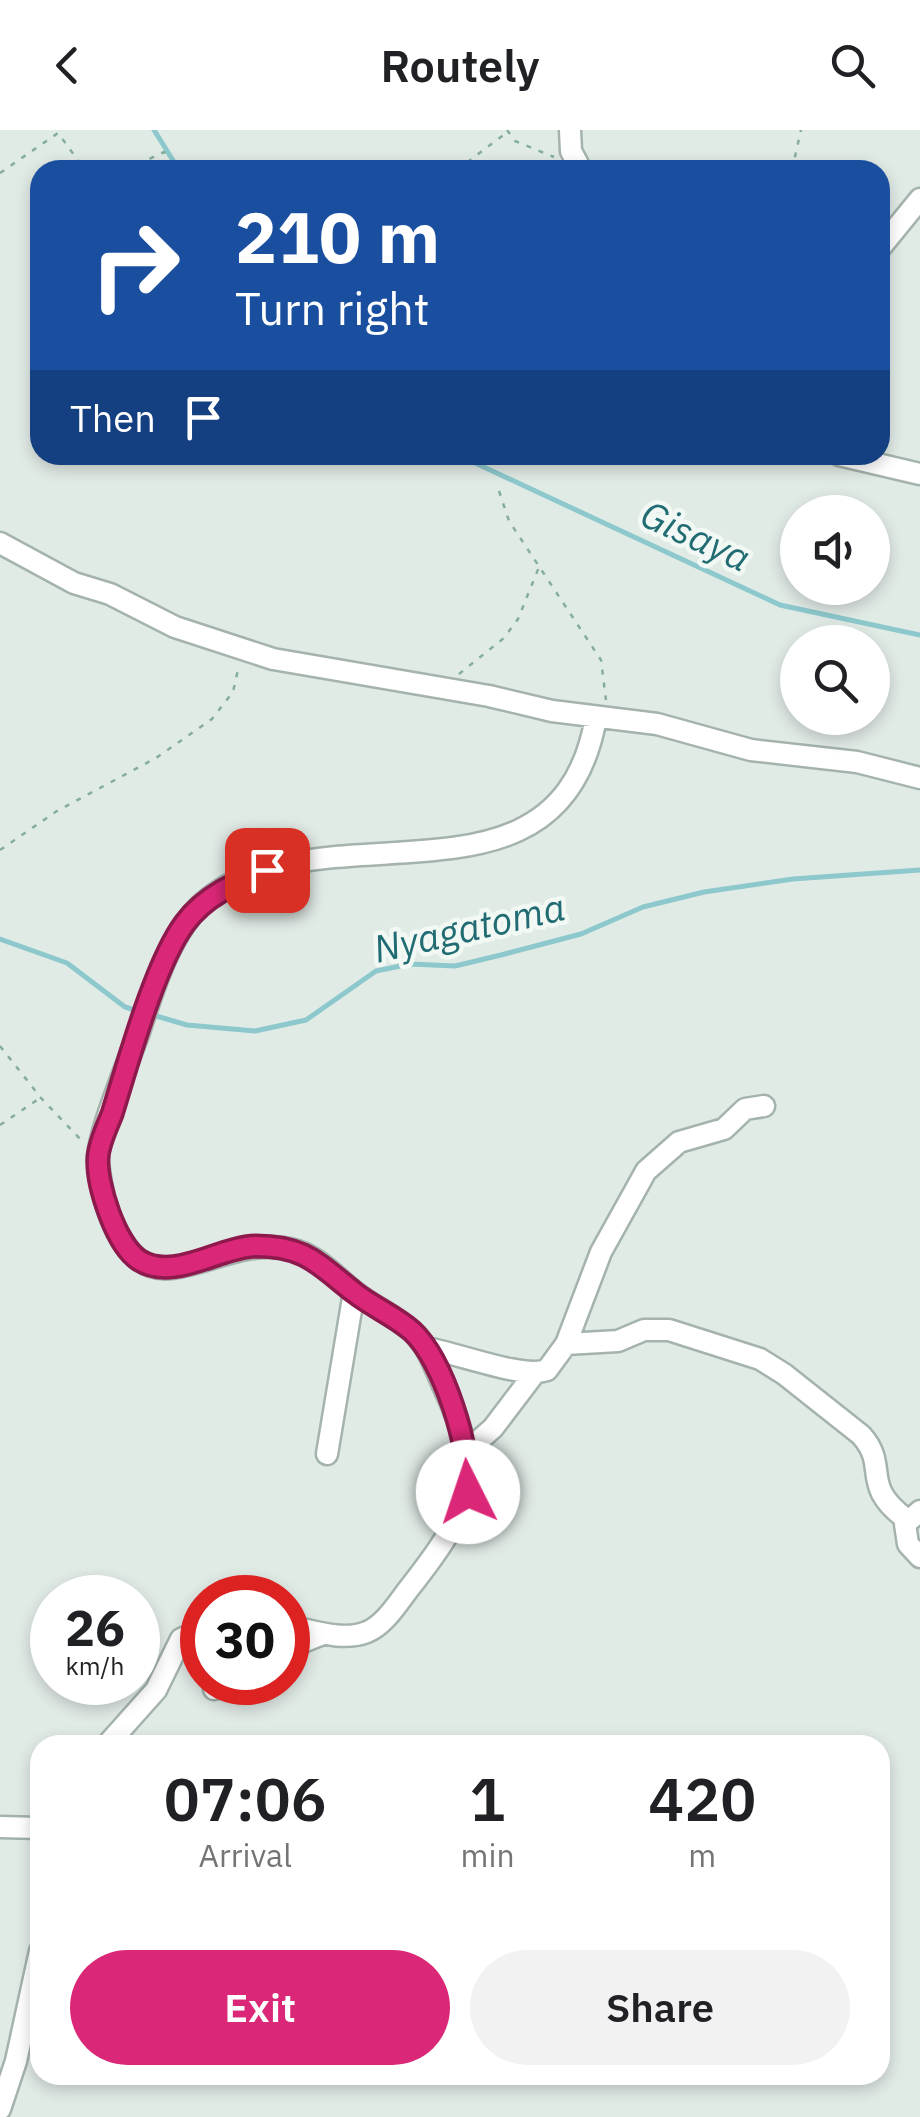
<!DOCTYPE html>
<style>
body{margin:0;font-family:"IBM Plex Sans",sans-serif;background:#f2f2f2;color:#202124;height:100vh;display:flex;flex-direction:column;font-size:38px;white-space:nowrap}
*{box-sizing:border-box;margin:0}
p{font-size:32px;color:#757577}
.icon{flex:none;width:55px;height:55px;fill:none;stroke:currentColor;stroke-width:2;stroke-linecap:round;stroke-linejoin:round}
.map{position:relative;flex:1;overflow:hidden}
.details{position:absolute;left:30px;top:1605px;width:860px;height:350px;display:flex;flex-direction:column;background:#fff;border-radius:30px;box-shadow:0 5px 15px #0003}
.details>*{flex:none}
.banner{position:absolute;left:30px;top:30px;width:860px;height:305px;border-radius:30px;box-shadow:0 5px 15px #0003;background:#1a4fa0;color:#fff;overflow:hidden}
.fabs{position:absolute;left:780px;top:365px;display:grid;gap:20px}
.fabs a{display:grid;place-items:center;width:110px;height:110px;border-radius:50%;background:#fff;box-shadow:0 5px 15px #0003;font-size:50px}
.speed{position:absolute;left:30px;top:1445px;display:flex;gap:20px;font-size:50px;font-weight:700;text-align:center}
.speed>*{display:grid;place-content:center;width:130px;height:130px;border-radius:50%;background:#fff;box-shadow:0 5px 15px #0003;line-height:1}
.speed small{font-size:25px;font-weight:400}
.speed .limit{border:15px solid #d22;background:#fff;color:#111}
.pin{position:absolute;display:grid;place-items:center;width:85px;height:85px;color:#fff;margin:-42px;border-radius:20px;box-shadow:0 5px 15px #0006}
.me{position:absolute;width:110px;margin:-55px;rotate:356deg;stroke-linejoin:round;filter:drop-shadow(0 0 8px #0008)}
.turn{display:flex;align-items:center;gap:35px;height:210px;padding:0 40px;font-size:45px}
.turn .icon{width:130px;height:130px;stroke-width:2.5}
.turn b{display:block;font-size:70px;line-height:85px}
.then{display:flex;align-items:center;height:95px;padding:0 40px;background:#0003;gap:20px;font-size:38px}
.eta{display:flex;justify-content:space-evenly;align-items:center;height:170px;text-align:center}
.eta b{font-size:60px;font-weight:600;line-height:70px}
.primary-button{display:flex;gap:20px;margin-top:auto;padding:20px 40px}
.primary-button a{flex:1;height:115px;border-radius:60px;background:#db2777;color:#fff;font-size:40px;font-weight:600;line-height:115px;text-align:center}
.primary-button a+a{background:#f2f2f2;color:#202124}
header{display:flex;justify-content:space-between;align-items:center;height:130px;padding:0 40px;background:#fff;font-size:45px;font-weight:600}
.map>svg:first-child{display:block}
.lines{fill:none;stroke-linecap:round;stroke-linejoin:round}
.stream{stroke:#8dc8cd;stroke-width:5}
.minor-casing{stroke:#a4b3ac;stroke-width:25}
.path{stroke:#84ad9d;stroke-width:2.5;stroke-dasharray:5 8;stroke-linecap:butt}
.minor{stroke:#fff;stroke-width:20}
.route-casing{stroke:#8e194d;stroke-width:25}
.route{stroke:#db2777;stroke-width:18}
.labels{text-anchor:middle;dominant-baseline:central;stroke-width:9;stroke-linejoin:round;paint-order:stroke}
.water-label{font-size:38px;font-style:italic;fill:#216c73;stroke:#f2f8f4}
</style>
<header><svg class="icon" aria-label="back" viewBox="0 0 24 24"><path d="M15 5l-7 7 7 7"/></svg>Routely<svg class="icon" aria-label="search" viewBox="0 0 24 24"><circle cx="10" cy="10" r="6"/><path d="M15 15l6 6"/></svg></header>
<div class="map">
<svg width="920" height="1987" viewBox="0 0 920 1987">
<rect width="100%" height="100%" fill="#e1ebe6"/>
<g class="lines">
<!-- stream -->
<path class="stream" d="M 154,0 L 179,40
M 458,325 L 780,475 L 920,505
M 0,809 L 67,833 L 125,877 L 142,882
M 153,885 L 187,895 L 255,901 L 306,890 L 376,841 L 410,834 L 455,836 L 501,825 L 581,804 L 643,777 L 704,762 L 793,749 L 920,740"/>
<defs>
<path id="minor" d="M 570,0 L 571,21 L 581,40
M 880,118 L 920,69
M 839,325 L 920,344
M 0,413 L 74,453 L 110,464 L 175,497 L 273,529 L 489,566 L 552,581 L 657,594 L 751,620 L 857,632 L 920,648
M 566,1214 L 618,1211 L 644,1200 L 669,1200 L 760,1229 L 784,1244 L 861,1305 C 890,1337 859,1354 906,1389
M 426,1218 C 458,1223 522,1249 547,1240 L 566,1214 L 601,1122 L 646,1041 L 679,1012 L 724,999 L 745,979 L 764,976
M 466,1322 L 493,1298 L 534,1244
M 327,1324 L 354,1162
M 920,1381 L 905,1394 L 908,1414 L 920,1427
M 288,1496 C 311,1500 343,1512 367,1502 C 385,1495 399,1471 411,1456 C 468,1383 486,1348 445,1260 C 436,1241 430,1220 415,1204 C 398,1187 375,1178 356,1163 C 335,1147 317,1124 290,1119 C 246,1110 214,1132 173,1138 C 120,1146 102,1070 98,1032 C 96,1007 129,930 139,902 C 153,860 169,805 202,774 C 318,669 560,799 596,587
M 288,1518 L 323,1504
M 214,1559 L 219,1552
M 107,1615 L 156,1560 L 181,1509 L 202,1500
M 0,1697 L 40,1698
M 0,1979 L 16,1931 L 40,1821"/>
</defs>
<!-- minor casing -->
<use href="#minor" class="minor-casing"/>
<!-- path -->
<path class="path" d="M 507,0 L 515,11 L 554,27
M 126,40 L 164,22 L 174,40
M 457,40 L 506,3
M 792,40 L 801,0
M 0,43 L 58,3 L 85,40
M 499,361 L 509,391 L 601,530 L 606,570
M 459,544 L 504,508 L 518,489 L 539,437
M 0,720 L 57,681 L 156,628 L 212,589 L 233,562 L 239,535
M 0,916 L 41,968 L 83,1012
M 0,995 L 40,968"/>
<!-- minor -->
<use href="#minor" class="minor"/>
</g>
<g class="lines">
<defs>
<path id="route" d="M 267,740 C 236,753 206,765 185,793 C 155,833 128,933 112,984 C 107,997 99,1013 98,1027 C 96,1054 116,1115 139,1130 C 174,1152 218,1117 256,1116 C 306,1116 319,1135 355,1163 C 373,1177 395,1186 412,1201 C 444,1231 471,1319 468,1362"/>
</defs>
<!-- route casing -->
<use href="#route" class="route-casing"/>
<!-- route -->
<use href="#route" class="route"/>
</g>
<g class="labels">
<!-- water labels -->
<g class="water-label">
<text transform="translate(696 405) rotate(25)">Gisaya</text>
<text transform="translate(469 797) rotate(-13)">Nyagatoma</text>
</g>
</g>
</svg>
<div class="fabs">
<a><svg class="icon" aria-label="sound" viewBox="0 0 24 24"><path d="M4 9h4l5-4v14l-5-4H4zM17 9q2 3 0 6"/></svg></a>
<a><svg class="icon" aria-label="search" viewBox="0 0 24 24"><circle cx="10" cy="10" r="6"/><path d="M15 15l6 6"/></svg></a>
</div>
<div class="speed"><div>26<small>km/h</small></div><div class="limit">30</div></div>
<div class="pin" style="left:267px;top:740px;background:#d93025"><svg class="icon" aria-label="arrive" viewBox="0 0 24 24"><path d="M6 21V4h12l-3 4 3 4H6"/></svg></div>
<svg class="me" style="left:468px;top:1362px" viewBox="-20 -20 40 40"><circle r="19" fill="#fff"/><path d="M0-13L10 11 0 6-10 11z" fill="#db2777"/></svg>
<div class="banner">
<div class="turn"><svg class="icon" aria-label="right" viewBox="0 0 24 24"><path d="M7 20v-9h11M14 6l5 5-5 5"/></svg><div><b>210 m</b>Turn right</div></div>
<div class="then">Then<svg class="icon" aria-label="arrive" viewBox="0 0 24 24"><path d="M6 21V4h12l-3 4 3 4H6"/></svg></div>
</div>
<section class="details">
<div class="eta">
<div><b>07:06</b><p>Arrival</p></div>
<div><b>1</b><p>min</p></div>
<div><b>420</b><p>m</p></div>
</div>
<div class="primary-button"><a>Exit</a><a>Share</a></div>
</section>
</div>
